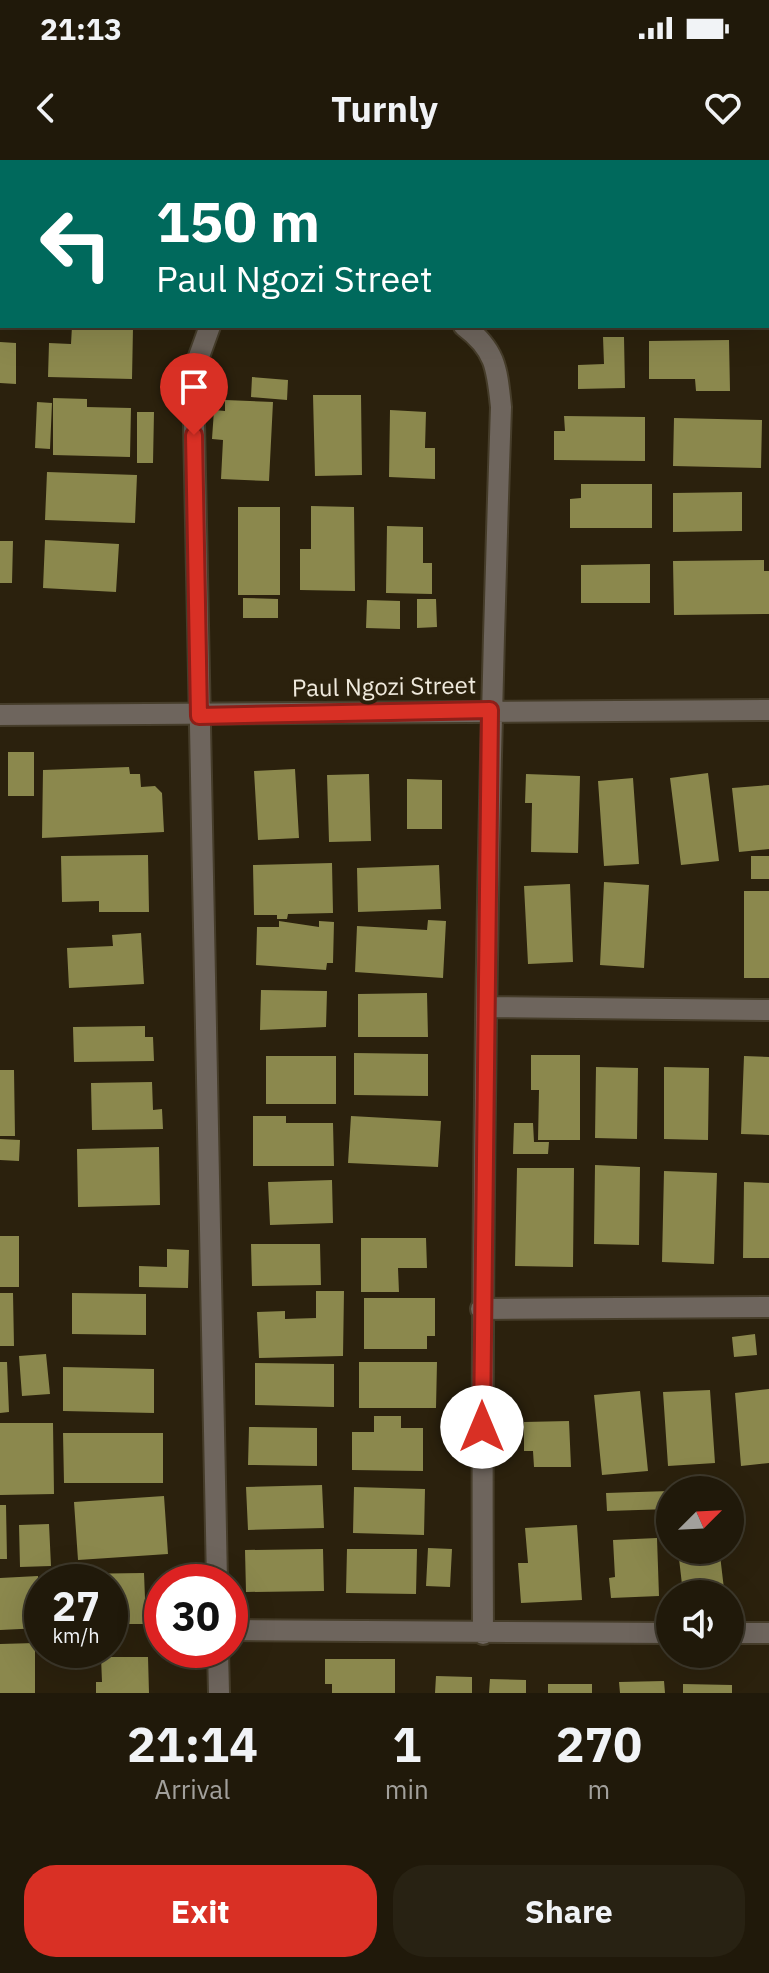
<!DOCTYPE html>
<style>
body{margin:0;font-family:"IBM Plex Sans",sans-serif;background:#282213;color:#f1f3f6;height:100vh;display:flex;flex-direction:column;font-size:30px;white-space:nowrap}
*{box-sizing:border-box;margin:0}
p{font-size:26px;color:#a2a09c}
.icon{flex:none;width:44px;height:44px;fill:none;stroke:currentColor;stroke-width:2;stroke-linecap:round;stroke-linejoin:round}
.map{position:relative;height:1533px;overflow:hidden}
.drawer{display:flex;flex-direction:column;background:#20190a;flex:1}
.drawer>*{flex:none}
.guide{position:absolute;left:0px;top:0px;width:770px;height:168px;box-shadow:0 8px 32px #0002,0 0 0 2px #3d382b;background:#00695c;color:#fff;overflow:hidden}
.needle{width:52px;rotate:66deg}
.buttons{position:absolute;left:656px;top:1316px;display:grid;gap:16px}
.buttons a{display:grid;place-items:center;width:88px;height:88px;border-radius:50%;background:#20190a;box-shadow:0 8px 32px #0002,0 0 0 2px #3d382b;font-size:40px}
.speed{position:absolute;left:24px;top:1404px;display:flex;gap:16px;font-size:40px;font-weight:700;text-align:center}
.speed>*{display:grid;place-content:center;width:104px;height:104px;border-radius:50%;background:#20190a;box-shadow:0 8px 32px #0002,0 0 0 2px #3d382b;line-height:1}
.speed small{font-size:20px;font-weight:400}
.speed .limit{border:12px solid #d22;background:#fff;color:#111}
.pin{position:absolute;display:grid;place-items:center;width:68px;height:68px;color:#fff;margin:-82px -34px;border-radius:50% 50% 50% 0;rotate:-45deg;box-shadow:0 0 8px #0007}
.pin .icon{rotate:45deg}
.me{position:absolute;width:88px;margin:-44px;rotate:0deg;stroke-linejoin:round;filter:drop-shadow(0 0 6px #0008)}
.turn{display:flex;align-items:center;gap:28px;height:168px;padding:0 24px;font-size:36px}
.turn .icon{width:104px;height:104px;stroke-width:2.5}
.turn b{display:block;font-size:56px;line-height:68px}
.eta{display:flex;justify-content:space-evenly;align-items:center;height:136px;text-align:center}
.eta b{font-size:48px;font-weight:700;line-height:56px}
.action{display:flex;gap:16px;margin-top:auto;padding:16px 24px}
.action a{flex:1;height:92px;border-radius:32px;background:#d93025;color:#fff;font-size:32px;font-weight:700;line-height:92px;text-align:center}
.action a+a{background:#282213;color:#f1f3f6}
.status{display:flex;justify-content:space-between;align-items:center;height:56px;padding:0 40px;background:#20190a;direction:ltr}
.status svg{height:22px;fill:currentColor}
header{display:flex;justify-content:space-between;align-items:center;height:104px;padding:0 24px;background:#20190a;font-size:36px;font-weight:700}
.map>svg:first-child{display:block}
.building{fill:#8b884d}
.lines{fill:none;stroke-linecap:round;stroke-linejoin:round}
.minor-casing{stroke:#463d2a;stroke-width:24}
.minor{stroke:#6e655d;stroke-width:20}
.route-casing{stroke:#8d1f18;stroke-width:20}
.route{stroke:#d93025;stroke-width:14}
.labels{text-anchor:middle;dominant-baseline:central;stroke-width:8;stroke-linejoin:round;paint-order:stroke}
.street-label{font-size:24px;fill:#efe9dc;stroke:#2b210d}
</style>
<div class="status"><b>21:13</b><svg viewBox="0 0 49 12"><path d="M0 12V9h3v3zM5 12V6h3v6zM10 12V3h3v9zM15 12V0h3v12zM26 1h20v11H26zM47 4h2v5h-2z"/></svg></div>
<header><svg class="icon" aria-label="back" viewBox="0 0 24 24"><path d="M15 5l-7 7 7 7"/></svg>Turnly<svg class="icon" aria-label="heart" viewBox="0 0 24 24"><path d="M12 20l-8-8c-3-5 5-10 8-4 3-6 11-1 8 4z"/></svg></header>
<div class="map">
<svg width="769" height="1533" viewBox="0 0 769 1533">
<rect width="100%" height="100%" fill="#2b210d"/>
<!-- building -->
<path class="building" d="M 72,166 L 133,168 L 132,219 L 48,217 L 49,183 L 71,184 Z
M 603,177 L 624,177 L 625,228 L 578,229 L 578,205 L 604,204 Z
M 729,180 L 730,231 L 696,231 L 695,219 L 649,219 L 649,181 Z
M 0,182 L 16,183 L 16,224 L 0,223 Z
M 252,217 L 288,220 L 287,240 L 251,237 Z
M 313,235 L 361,235 L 362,315 L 315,316 Z
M 53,238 L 87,239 L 87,247 L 131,248 L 130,297 L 53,295 Z
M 225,240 L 273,242 L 269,321 L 221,319 L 223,280 L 212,279 L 214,250 L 225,251 Z
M 37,242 L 52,243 L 50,289 L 35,288 Z
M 390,250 L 426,252 L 425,288 L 435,288 L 435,319 L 389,317 Z
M 137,252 L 154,252 L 153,303 L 137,303 Z
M 564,256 L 645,257 L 645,301 L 554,300 L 554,271 L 565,271 Z
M 674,258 L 762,260 L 761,308 L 673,306 Z
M 47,312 L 137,315 L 135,363 L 45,360 Z
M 581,324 L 652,324 L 652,368 L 570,368 L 570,339 L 581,338 Z
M 742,332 L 742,371 L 673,372 L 673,333 Z
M 311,346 L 354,347 L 355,431 L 300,430 L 300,389 L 311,389 Z
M 238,347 L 280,347 L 280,435 L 238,435 Z
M 387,366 L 423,367 L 423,403 L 432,403 L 432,434 L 386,433 Z
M 45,380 L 119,384 L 116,432 L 43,428 Z
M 0,381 L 13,381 L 12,423 L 0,423 Z
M 764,400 L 764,411 L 769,411 L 769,454 L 674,455 L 673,401 Z
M 650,404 L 650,443 L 581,443 L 581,405 Z
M 243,438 L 278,439 L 278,458 L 243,458 Z
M 417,439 L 436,439 L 437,467 L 417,468 Z
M 367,440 L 400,441 L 400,469 L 366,468 Z
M 8,592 L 34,592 L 34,636 L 8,636 Z
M 129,607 L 130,614 L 140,614 L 141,627 L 155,626 L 162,633 L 164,672 L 42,678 L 43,610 Z
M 295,609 L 299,678 L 258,680 L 254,611 Z
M 708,613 L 719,701 L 681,705 L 670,618 Z
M 369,614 L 371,681 L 329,682 L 327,615 Z
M 526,614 L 580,616 L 578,693 L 531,692 L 532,643 L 525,643 Z
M 633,618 L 639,704 L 604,706 L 598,621 Z
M 407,619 L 442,620 L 442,669 L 407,669 Z
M 769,625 L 769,689 L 739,692 L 732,628 Z
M 148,695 L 149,752 L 99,752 L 99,741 L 62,742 L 61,696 Z
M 751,696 L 769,696 L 769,719 L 751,719 Z
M 332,703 L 333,753 L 288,754 L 287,759 L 277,759 L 277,755 L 254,755 L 253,705 Z
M 439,705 L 441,749 L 358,752 L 357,708 Z
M 604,722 L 649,725 L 644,808 L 600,805 Z
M 570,724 L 573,802 L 528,804 L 524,726 Z
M 744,731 L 769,731 L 769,818 L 744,818 Z
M 428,760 L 446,761 L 443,818 L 355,812 L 357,766 L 427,770 Z
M 279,761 L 319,767 L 319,761 L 334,762 L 333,803 L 327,803 L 326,810 L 256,805 L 257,767 L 279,767 Z
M 141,773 L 144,824 L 69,828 L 67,788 L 113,786 L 112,775 Z
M 261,830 L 327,831 L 326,867 L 260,870 Z
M 427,833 L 428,877 L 358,877 L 358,834 Z
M 145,866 L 145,877 L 153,877 L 154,901 L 74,902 L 73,867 Z
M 354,893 L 428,894 L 428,936 L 354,935 Z
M 531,895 L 580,895 L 580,980 L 538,980 L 539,930 L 531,930 Z
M 266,896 L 336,896 L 336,944 L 266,944 Z
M 744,896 L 769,897 L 769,975 L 741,974 Z
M 596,907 L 638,908 L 637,979 L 595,978 Z
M 664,907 L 709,908 L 708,980 L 664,979 Z
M 0,910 L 14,910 L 15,976 L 0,976 Z
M 152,922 L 153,950 L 162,949 L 163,969 L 92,970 L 91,923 Z
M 253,956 L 286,956 L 286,963 L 333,963 L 334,1006 L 253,1006 Z
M 351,956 L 441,961 L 438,1007 L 348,1003 Z
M 514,963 L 533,963 L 534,982 L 549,982 L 548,994 L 513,994 Z
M 0,979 L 20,980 L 19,1001 L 0,1000 Z
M 159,987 L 160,1045 L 78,1047 L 77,989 Z
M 595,1005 L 640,1007 L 639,1085 L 594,1084 Z
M 517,1008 L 574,1008 L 573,1107 L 515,1106 Z
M 664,1011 L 717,1013 L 714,1104 L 662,1102 Z
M 332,1020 L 333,1063 L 270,1065 L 268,1022 Z
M 744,1022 L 769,1023 L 769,1098 L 743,1098 Z
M 0,1076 L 19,1076 L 19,1127 L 0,1127 Z
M 361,1078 L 426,1078 L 427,1108 L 398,1108 L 399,1132 L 361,1132 Z
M 251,1084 L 320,1084 L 321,1125 L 252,1126 Z
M 167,1089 L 189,1090 L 188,1128 L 139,1127 L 139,1106 L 167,1107 Z
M 316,1131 L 344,1131 L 343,1196 L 259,1198 L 257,1152 L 285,1151 L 285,1159 L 316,1158 Z
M 0,1133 L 13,1133 L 14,1186 L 0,1186 Z
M 72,1133 L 146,1134 L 146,1175 L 72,1174 Z
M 364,1138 L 435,1138 L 435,1176 L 427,1176 L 427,1189 L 364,1189 Z
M 755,1174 L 757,1195 L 734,1197 L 732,1177 Z
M 46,1194 L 50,1234 L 22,1236 L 19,1196 Z
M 0,1202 L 7,1202 L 9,1252 L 0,1253 Z
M 359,1202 L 437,1202 L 436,1248 L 359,1248 Z
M 255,1203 L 334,1204 L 334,1247 L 255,1245 Z
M 63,1207 L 154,1209 L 154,1253 L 63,1251 Z
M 769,1229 L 769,1303 L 741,1306 L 735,1233 Z
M 710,1230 L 715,1303 L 668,1306 L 663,1232 Z
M 640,1231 L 648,1311 L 602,1315 L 594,1235 Z
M 374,1256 L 401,1256 L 401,1268 L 423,1268 L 423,1311 L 352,1310 L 352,1272 L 374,1272 Z
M 569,1261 L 571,1307 L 534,1307 L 533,1291 L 524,1291 L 524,1262 Z
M 0,1263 L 53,1263 L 54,1334 L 0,1335 Z
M 249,1267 L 317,1268 L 317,1306 L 248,1305 Z
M 63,1273 L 163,1273 L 163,1323 L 64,1323 Z
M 322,1325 L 324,1368 L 248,1370 L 246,1327 Z
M 354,1327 L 425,1329 L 424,1375 L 353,1373 Z
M 670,1331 L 670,1349 L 607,1351 L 606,1333 Z
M 164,1336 L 168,1394 L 78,1400 L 74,1342 Z
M 0,1345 L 6,1345 L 7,1399 L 0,1399 Z
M 49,1364 L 51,1406 L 20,1407 L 19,1365 Z
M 577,1365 L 582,1440 L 521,1443 L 518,1403 L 528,1403 L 525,1368 Z
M 657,1378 L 659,1436 L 611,1438 L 609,1418 L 615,1417 L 613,1380 Z
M 428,1388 L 452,1389 L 450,1427 L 426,1426 Z
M 323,1389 L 324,1431 L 246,1432 L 245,1390 Z
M 347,1389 L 417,1389 L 416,1434 L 346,1433 Z
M 678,1390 L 712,1390 L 713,1395 L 720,1395 L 724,1429 L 683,1433 Z
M 144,1413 L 146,1464 L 110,1464 L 110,1422 L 71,1422 L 71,1414 Z
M 38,1416 L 41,1468 L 0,1470 L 0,1418 Z
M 35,1483 L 35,1533 L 0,1533 L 0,1484 Z
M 101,1497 L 148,1497 L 149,1533 L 96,1533 L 96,1522 L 102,1522 Z
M 325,1499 L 395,1499 L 395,1533 L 332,1533 L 332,1524 L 325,1524 Z
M 436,1516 L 472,1517 L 472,1533 L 435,1533 Z
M 490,1519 L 526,1520 L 526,1533 L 489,1533 Z
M 664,1521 L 665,1533 L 620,1533 L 619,1522 Z
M 548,1524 L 592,1524 L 592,1533 L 548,1533 Z
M 683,1524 L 732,1525 L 732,1533 L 683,1533 Z"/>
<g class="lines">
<defs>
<path id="minor" d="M 210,166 L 193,213 L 217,1422
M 464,166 C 496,190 497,209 501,247 C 487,656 481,1065 483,1474
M 0,555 L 769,550
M 487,847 L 769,850
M 481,1149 L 769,1147
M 230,1470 L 670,1473
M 730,1473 L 769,1473
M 218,1490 L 219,1533"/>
</defs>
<!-- minor casing -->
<use href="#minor" class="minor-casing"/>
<!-- minor -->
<use href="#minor" class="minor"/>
</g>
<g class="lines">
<defs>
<path id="route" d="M 194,275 L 199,556 L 490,550 L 482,1267"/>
</defs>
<!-- route casing -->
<use href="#route" class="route-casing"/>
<!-- route -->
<use href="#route" class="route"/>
</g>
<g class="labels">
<!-- street labels -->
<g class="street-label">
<text transform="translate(384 526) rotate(-1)">Paul Ngozi Street</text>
</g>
</g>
</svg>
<div class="buttons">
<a><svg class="needle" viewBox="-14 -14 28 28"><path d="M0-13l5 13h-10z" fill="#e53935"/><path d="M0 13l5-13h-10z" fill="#a2a09c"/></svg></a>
<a><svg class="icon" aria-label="sound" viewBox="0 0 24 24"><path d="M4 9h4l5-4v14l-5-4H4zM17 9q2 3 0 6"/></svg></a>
</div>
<div class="speed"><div>27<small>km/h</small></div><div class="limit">30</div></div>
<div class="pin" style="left:194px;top:275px;background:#d93025"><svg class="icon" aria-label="arrive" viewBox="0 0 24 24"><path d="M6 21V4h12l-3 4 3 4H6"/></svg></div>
<svg class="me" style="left:482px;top:1267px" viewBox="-20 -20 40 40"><circle r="19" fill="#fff"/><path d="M0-13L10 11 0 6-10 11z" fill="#d93025"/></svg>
<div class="guide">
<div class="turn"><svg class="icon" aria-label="left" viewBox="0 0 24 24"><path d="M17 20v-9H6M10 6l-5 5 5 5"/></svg><div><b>150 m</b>Paul Ngozi Street</div></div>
</div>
</div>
<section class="drawer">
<div class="eta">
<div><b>21:14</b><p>Arrival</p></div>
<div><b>1</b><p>min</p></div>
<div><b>270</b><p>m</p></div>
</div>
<div class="action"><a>Exit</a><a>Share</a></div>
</section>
